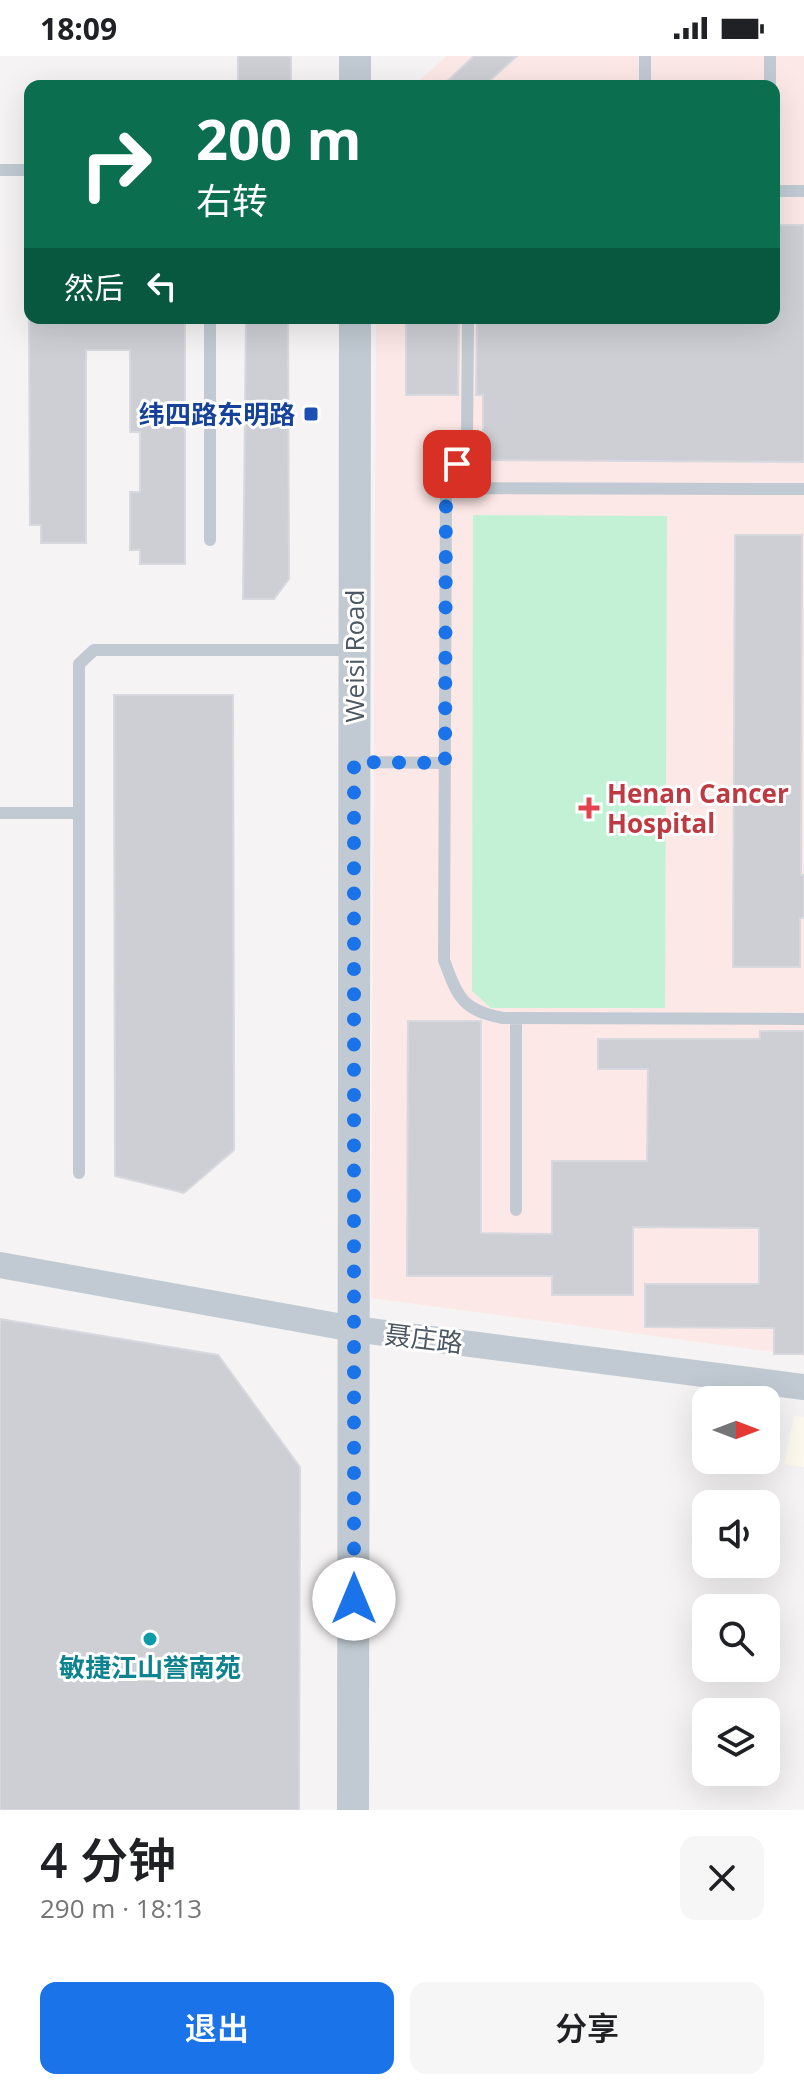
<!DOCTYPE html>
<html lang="zh">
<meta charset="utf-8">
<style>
body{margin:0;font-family:"Open Sans","Noto Sans SC",sans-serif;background:#f6f6f6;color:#202124;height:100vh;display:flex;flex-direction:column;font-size:30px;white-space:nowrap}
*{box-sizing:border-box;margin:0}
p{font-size:26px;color:#757577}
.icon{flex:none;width:44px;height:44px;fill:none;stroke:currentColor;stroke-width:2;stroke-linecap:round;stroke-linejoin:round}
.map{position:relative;height:1754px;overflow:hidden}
.sheet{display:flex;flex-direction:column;background:#fff;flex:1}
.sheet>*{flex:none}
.banner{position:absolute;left:24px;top:24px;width:756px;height:244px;border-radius:16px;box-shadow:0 8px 32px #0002;background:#0b6e4f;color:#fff;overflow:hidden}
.needle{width:52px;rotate:90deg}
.fabs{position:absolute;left:692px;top:1330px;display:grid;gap:16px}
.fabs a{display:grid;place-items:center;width:88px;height:88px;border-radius:16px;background:#fff;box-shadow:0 8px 32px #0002;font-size:40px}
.pin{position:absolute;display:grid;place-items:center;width:68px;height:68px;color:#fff;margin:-34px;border-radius:16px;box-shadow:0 4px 12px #0006}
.me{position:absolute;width:88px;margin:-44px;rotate:0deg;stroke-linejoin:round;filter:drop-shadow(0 0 6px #0008)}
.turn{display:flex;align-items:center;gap:28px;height:168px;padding:0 40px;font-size:36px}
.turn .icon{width:104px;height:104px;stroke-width:2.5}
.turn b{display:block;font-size:56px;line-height:68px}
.then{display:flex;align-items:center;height:76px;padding:0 40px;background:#0003;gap:16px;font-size:30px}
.round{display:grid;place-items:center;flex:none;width:84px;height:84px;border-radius:16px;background:#f6f6f6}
.overview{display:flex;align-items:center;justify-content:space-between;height:136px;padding:0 40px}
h1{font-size:48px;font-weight:600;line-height:60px}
.primary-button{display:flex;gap:16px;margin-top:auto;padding:16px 40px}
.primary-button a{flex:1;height:92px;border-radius:16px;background:#1a73e8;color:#fff;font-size:32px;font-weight:600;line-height:92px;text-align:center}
.primary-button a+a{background:#f6f6f6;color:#202124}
.status{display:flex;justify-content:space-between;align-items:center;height:56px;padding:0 40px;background:#fff;direction:ltr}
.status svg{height:22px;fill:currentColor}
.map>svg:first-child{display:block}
.commercial{fill:#fdf9ef}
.medical{fill:#fce8e6}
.green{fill:#c3f1d5}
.building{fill:#cdcfd5;stroke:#d7d9de;stroke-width:2}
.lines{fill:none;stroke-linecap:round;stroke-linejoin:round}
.service{stroke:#c1cad2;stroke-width:12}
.minor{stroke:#c1cad2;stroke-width:26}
.tertiary{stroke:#c1cad2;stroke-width:32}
.route{stroke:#1a73e8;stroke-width:14;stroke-dasharray:0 25.2}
.transit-dot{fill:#1a4fb4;stroke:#fff;stroke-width:3}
.health-dot{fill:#e0444e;stroke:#fff;stroke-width:3}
.culture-dot{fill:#0f9aa8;stroke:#fff;stroke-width:3}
.labels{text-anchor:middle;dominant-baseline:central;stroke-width:6;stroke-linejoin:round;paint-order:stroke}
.transit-label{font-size:26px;font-weight:bold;fill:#164399;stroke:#fff;text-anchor:end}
.street-label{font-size:26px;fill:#4a5661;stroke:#fff}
.health-label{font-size:26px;font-weight:bold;fill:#be3a42;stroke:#fff;text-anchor:start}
.culture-label{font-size:26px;font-weight:bold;fill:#0d838f;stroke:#fff}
</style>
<div class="status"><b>18:09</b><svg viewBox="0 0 49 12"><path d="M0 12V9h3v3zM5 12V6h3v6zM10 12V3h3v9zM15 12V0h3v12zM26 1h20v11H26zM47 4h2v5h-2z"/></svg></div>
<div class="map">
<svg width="804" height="1754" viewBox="0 0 804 1754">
<rect width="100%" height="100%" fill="#f5f3f3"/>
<!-- commercial -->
<path class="commercial" d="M 794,1360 L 804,1361 L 804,1411 L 784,1408 Z"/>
<!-- medical -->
<path class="medical" d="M 447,0 L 804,0 L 804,1300 L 371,1242 L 376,262 L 774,262 L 774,30 L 413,30 Z"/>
<!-- green -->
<path class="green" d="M 473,459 L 667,460 L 665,952 L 491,952 L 472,935 Z"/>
<!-- building -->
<path class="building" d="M 238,0 L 291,0 L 291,30 L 238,30 Z
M 474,0 L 517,0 L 484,30 L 442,30 Z
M 774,169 L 804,169 L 804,406 L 483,404 L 483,339 L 476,339 L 477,262 L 774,262 Z
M 29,262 L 185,262 L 185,508 L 140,508 L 140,494 L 130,494 L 130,436 L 140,436 L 140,376 L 130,376 L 130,294 L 86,294 L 86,487 L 41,487 L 41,469 L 30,469 Z
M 246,262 L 288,262 L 289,523 L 274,543 L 243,543 Z
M 406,262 L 459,262 L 458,339 L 406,339 Z
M 735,479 L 802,479 L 801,819 L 804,819 L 804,862 L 800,862 L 800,911 L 733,911 Z
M 114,639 L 233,639 L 234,1094 L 184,1137 L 115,1120 Z
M 408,965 L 481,965 L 481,1177 L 552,1178 L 552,1105 L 647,1105 L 648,1013 L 598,1013 L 598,983 L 760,983 L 760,975 L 804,975 L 804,1298 L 774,1298 L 774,1272 L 645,1271 L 645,1228 L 759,1228 L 759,1172 L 633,1171 L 633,1239 L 552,1239 L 552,1220 L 407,1220 Z
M 0,1263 L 218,1299 L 300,1411 L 299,1754 L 0,1754 Z"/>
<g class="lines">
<!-- service -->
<path class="service" d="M 645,30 L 645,0
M 770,30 L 770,0
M 0,114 L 30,114
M 774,135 L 804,135
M 210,262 L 210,484
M 468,262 L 467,384 L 446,432 L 444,904 C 458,942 462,954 503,962 L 804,963
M 446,432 L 804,433
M 357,706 L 445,707
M 0,757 L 79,757
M 516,962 L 516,1154
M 79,1117 L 79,608 L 94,594 L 354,594"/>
<!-- minor -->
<path class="minor" d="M 0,1209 L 354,1273 L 804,1331"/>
<!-- tertiary -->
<path class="tertiary" d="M 355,0 L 355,30
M 353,1754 L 355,262"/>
</g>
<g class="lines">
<!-- route -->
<path class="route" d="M 354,1543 L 354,706 L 445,707 L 446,432 L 457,408"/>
</g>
<!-- markers -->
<rect class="transit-dot" x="303" y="350" width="16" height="16" rx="4"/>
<path class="health-dot" d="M585 740h8v8h8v8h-8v8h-8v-8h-8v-8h8z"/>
<circle class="culture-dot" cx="150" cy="1583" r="8"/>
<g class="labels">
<!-- transit labels -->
<g class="transit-label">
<text x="295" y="358">纬四路东明路</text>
</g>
<!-- street labels -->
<g class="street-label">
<text transform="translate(354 600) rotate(-90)">Weisi Road</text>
<text transform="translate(424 1282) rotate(7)">聂庄路</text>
</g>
<!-- health labels -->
<g class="health-label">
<text x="607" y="737">Henan Cancer<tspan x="607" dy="30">Hospital</tspan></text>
</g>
<!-- culture labels -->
<g class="culture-label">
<text x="150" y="1611">敏捷江山誉南苑</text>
</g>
</g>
</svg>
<div class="fabs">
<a><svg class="needle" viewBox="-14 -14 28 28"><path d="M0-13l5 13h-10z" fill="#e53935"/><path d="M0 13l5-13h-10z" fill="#757577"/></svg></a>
<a><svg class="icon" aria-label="sound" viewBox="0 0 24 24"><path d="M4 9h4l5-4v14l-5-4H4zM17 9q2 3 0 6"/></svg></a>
<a><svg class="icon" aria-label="search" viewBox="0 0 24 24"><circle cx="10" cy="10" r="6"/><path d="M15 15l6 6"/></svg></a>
<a><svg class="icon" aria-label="layers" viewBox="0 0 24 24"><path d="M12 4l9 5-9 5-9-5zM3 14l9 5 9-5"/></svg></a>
</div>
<div class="pin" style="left:457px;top:408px;background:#d93025"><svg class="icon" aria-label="arrive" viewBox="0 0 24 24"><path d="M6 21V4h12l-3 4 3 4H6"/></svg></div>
<svg class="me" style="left:354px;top:1543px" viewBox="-20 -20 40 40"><circle r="19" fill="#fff"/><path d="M0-13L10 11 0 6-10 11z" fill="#1a73e8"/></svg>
<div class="banner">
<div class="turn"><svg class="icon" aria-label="right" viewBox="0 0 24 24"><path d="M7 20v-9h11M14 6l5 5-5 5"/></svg><div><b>200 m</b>右转</div></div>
<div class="then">然后<svg class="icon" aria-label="left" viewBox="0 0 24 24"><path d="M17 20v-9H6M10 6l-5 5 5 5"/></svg></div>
</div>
</div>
<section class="sheet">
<div class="overview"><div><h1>4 分钟</h1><p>290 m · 18:13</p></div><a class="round"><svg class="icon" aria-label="close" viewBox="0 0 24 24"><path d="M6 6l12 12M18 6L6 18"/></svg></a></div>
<div class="primary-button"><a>退出</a><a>分享</a></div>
</section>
